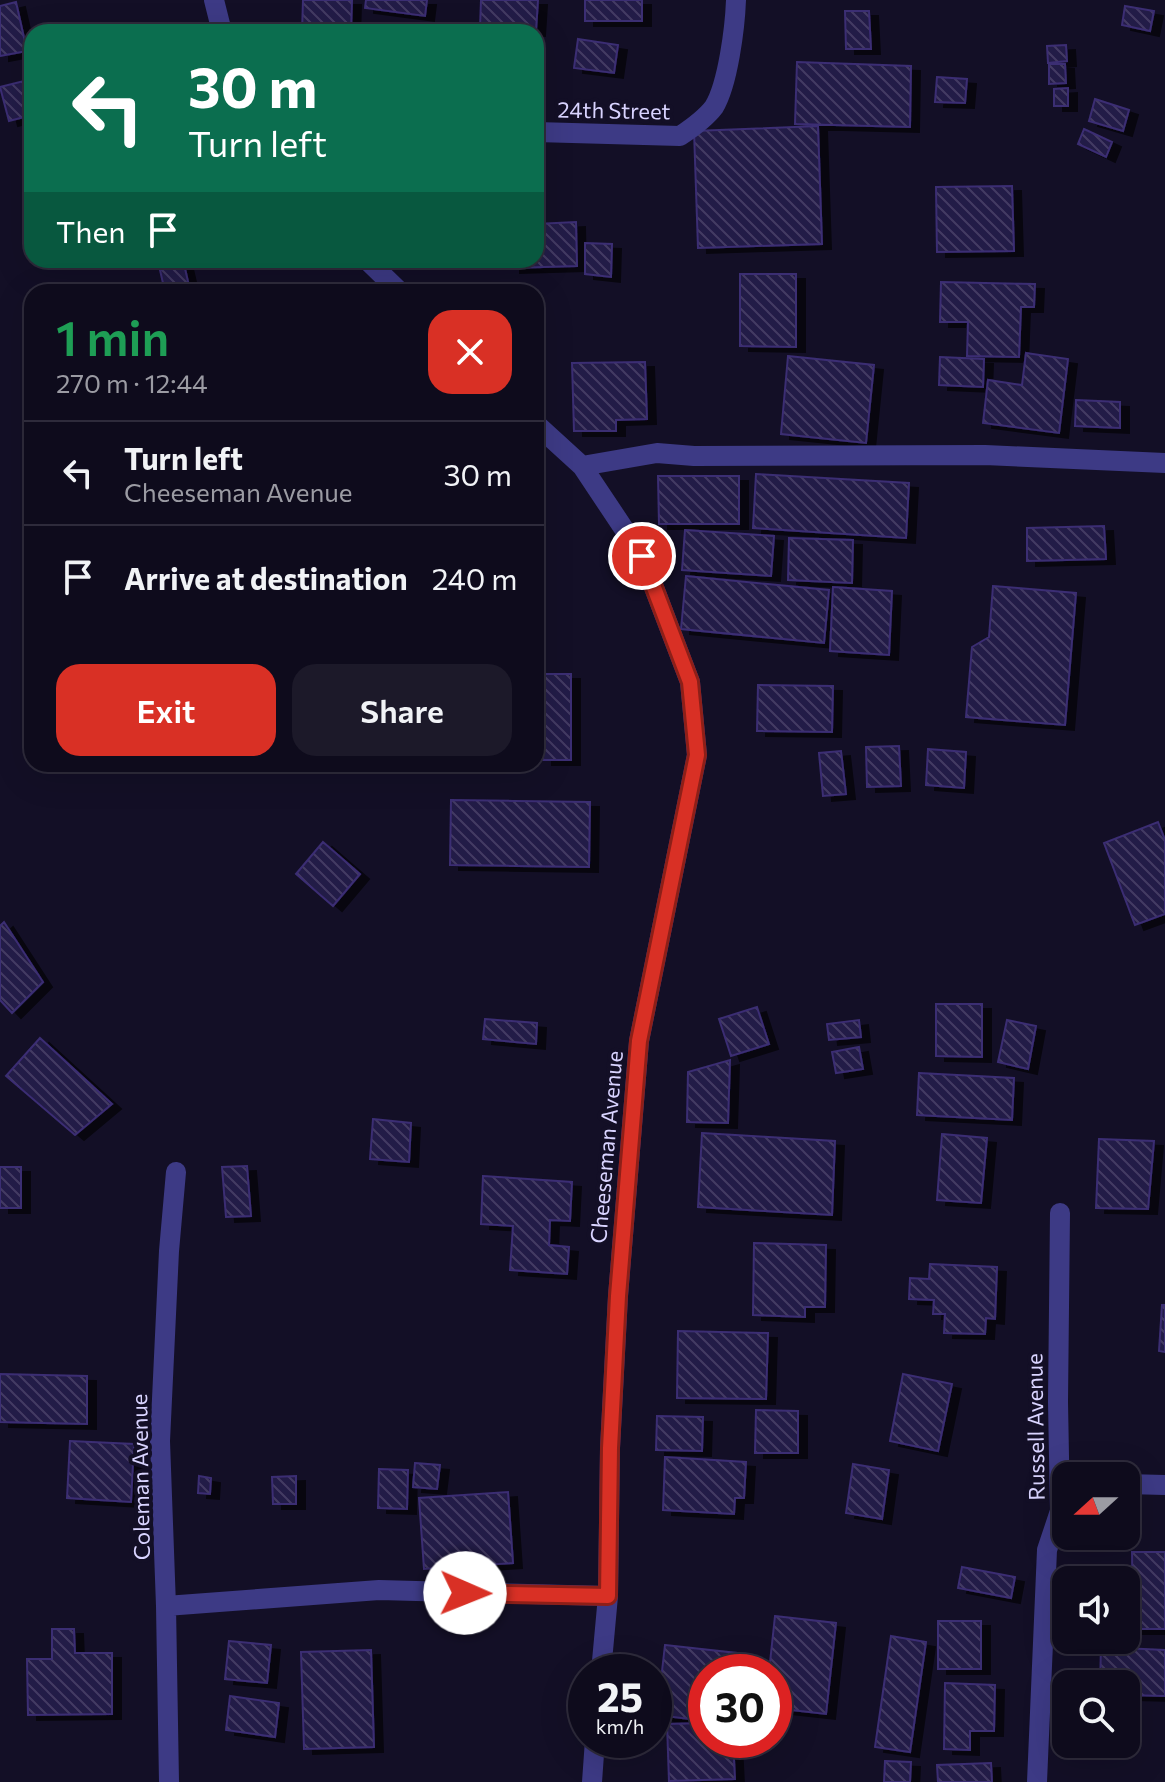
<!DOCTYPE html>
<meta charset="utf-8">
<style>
body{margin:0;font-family:Commissioner,sans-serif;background:#1c1929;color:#f1f3f6;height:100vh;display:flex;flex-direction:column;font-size:30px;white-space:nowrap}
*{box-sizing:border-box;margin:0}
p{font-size:26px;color:#9b9ba3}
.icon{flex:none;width:44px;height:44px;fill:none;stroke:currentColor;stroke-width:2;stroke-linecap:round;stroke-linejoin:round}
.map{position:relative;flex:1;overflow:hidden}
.panel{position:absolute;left:24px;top:284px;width:520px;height:488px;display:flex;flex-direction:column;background:#0e0b1c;border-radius:24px;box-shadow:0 8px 32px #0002,0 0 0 2px #2e2b3b}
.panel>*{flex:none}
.banner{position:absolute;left:24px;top:24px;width:520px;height:244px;border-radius:24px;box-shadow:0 8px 32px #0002,0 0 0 2px #2e2b3b;background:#0b6e4f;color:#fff;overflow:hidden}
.needle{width:52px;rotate:249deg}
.controls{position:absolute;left:1052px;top:1462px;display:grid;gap:16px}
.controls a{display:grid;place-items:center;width:88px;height:88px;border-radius:16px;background:#0e0b1c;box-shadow:0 8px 32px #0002,0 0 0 2px #2e2b3b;font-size:40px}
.speed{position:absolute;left:568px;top:1654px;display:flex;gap:16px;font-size:40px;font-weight:700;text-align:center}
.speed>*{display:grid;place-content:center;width:104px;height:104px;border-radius:50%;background:#0e0b1c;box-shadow:0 8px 32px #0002,0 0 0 2px #2e2b3b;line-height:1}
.speed small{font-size:20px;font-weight:400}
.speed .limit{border:12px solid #d22;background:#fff;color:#111}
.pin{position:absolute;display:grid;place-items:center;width:68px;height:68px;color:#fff;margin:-34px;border:4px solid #fff;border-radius:50%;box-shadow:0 2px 8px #0007}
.me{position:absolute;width:88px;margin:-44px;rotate:91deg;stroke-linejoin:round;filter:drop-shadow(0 0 6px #0008)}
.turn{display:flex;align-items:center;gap:28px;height:168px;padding:0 32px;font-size:36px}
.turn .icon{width:104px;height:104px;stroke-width:2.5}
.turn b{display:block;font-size:56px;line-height:68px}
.then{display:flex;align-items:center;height:76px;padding:0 32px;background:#0003;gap:16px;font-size:30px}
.round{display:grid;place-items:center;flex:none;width:84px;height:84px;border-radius:24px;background:#1c1929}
.headline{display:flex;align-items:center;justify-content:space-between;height:136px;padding:0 32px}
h1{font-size:48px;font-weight:600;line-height:60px;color:#1e9e55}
.button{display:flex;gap:16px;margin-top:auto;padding:16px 32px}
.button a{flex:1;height:92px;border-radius:24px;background:#d93025;color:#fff;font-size:32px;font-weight:600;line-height:92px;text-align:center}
.button a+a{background:#1c1929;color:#f1f3f6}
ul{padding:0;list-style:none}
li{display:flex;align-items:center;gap:24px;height:104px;padding:0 32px;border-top:2px solid #2e2b3b}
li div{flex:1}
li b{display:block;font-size:30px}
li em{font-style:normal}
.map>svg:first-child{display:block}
.building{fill:url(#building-back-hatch);stroke:#3b2d73;stroke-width:2;filter:url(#shadow)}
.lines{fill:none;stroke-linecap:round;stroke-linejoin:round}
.minor{stroke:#3d3a85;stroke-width:20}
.route-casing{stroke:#8d1f18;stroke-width:20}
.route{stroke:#d93025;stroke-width:14}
.labels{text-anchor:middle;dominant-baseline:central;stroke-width:8;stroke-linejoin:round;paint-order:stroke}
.street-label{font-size:22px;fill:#d9d4ff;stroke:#130f26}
</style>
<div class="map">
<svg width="1165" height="1782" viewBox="0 0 1165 1782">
<defs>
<pattern id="building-back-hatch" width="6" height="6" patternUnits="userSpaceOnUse" patternTransform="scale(2)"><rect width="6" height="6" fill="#241b47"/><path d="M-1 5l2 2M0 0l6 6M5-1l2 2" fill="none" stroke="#433b63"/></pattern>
<filter id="shadow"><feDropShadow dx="9" dy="5" stdDeviation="0" flood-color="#0009"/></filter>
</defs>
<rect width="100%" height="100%" fill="#130f26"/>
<!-- building -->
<path class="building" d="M 303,0 L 352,0 L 351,32 L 302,32 Z
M 366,0 L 427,0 L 425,16 L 365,8 Z
M 481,0 L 538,0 L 536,31 L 480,28 Z
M 585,0 L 642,0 L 642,21 L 585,21 Z
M 16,2 L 27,51 L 0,56 L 0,6 Z
M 1125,6 L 1154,11 L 1150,31 L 1122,25 Z
M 845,11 L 869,11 L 871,49 L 846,49 Z
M 360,26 L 431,29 L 431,32 L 359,32 Z
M 578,39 L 618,45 L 614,73 L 574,68 Z
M 1066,45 L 1067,61 L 1048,63 L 1047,46 Z
M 797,62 L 911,66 L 910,127 L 795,124 Z
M 1049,64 L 1065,64 L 1066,83 L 1049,84 Z
M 937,77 L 967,79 L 965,103 L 935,102 Z
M 32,79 L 32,115 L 9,121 L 0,87 Z
M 1068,88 L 1068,106 L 1054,106 L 1054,89 Z
M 1095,99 L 1129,110 L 1123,131 L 1089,121 Z
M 818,126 L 822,244 L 698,248 L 694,131 Z
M 1084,129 L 1112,142 L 1106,157 L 1078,144 Z
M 1012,186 L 1014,251 L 937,252 L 936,187 Z
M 576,222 L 577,266 L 511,268 L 511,260 L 536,260 L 536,224 Z
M 585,243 L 612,244 L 611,277 L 585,274 Z
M 184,264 L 189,286 L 165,292 L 160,270 Z
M 740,274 L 796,274 L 796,347 L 740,346 Z
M 941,282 L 1035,284 L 1034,307 L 1021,307 L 1019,357 L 967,356 L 968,322 L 940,322 Z
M 1026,353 L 1068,359 L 1059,433 L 983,423 L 988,380 L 1022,385 Z
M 788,356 L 874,365 L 866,443 L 781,434 Z
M 940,357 L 984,359 L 983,387 L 939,385 Z
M 645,362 L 647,419 L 616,420 L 616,431 L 574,431 L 572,363 Z
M 1076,400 L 1120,402 L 1120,428 L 1075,426 Z
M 756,474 L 909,483 L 906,538 L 753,528 Z
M 658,476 L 739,476 L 739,524 L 659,524 Z
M 1104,526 L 1106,559 L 1027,561 L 1027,528 Z
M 685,530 L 774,536 L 771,576 L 682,570 Z
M 789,538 L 853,540 L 852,583 L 788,580 Z
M 686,576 L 829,590 L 824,643 L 681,629 Z
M 993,586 L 1076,593 L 1065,725 L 966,717 L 972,647 L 989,637 Z
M 833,587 L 892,591 L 889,655 L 830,651 Z
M 536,674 L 571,674 L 571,760 L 543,760 L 543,747 L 536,747 Z
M 758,685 L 833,686 L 832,732 L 757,731 Z
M 899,746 L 901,786 L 867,787 L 866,747 Z
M 928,749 L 966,752 L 964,788 L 926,785 Z
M 841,751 L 846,794 L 823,796 L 819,753 Z
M 451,800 L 590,802 L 589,867 L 450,865 Z
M 1158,822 L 1165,840 L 1165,914 L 1135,925 L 1104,843 Z
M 323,842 L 360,874 L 333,906 L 296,874 Z
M 4,922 L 43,982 L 12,1013 L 0,1000 L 0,926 Z
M 936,1004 L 982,1004 L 982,1057 L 936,1056 Z
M 757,1007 L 769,1044 L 731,1056 L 719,1019 Z
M 485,1019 L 537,1023 L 536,1044 L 483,1039 Z
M 859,1020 L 861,1037 L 829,1040 L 827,1024 Z
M 1007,1020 L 1036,1026 L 1028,1069 L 998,1062 Z
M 40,1038 L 112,1104 L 75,1135 L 6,1076 Z
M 859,1047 L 863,1069 L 836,1073 L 832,1052 Z
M 730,1060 L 728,1123 L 687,1122 L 688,1072 Z
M 919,1073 L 1014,1078 L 1012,1120 L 917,1115 Z
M 373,1119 L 411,1123 L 409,1162 L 370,1159 Z
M 702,1133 L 835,1141 L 832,1215 L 698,1207 Z
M 942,1134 L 987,1138 L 981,1203 L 937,1200 Z
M 1099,1139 L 1154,1141 L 1148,1209 L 1096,1208 Z
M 247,1166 L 251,1216 L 226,1217 L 222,1167 Z
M 0,1167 L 21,1167 L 21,1208 L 0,1208 Z
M 483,1176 L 572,1182 L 570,1221 L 550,1220 L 549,1245 L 569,1247 L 567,1274 L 510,1270 L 513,1226 L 481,1224 Z
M 754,1243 L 826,1245 L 825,1307 L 805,1307 L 805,1317 L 753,1315 Z
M 930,1264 L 997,1267 L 995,1319 L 986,1318 L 985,1334 L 944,1333 L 945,1314 L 933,1314 L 934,1300 L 909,1299 L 910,1278 L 929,1279 Z
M 1162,1305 L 1165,1305 L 1165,1352 L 1159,1351 Z
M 678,1331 L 768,1333 L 766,1399 L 677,1398 Z
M 0,1374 L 87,1376 L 87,1424 L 0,1422 Z
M 903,1374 L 952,1384 L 938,1451 L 890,1441 Z
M 756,1410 L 798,1411 L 798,1453 L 755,1453 Z
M 657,1416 L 703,1417 L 702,1451 L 656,1450 Z
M 70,1441 L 134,1444 L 131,1502 L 67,1498 Z
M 665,1457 L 746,1462 L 744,1498 L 735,1498 L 734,1514 L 663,1510 Z
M 415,1463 L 440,1465 L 437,1489 L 413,1487 Z
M 853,1464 L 889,1470 L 882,1519 L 846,1513 Z
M 379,1469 L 408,1470 L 407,1509 L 378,1508 Z
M 199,1476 L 211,1478 L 210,1494 L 198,1493 Z
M 296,1476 L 296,1504 L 273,1504 L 272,1477 Z
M 508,1492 L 513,1563 L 424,1569 L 419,1498 Z
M 1132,1552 L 1165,1552 L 1165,1629 L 1133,1629 Z
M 962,1567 L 1015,1577 L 1011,1598 L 958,1588 Z
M 775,1616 L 836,1623 L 826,1714 L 774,1708 L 774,1672 L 769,1672 Z
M 938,1621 L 981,1621 L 981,1669 L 938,1669 Z
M 52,1629 L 74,1629 L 75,1653 L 112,1653 L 112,1714 L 28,1715 L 27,1659 L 52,1659 Z
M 891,1636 L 926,1642 L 910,1752 L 875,1747 Z
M 229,1641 L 271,1645 L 267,1683 L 225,1679 Z
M 665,1645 L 746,1654 L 744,1672 L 706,1672 L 706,1721 L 657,1715 Z
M 1101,1647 L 1165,1650 L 1165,1696 L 1126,1695 L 1126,1684 L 1100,1684 Z
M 371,1650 L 374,1747 L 304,1749 L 301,1652 Z
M 945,1683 L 995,1685 L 994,1731 L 970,1731 L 970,1750 L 944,1749 Z
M 230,1696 L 279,1703 L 275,1737 L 226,1730 Z
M 706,1723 L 706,1740 L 733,1740 L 735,1779 L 669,1781 L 667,1724 Z
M 885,1761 L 911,1762 L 910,1782 L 884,1782 Z
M 991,1763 L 992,1782 L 938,1782 L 937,1765 Z"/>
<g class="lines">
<!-- minor -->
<path class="minor" d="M 214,0 L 222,32
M 536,132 L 680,136 C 692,128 705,119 714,107 C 728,84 735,27 736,0
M 367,260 L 400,292
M 536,424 L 582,466 L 642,556 L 690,682 L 697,755 L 639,1041 L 618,1296 L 610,1448 L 608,1596 L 601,1672
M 582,466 L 657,453 L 694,456 L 985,455 L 1165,463
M 1126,1484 L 1165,1485
M 166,1606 L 379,1590 L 608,1596
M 169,1782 L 166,1606 L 160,1441 L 169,1251 L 176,1172
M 592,1782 L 595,1740
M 1037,1782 L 1047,1550 L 1060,1511 L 1058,1402 L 1060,1213"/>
</g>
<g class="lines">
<defs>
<path id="route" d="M 465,1593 L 608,1596 L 610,1448 L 618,1296 L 639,1041 L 697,755 L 690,682 L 642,556"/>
</defs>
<!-- route casing -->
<use href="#route" class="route-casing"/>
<!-- route -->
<use href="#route" class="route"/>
</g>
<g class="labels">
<!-- street labels -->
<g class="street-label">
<text transform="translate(614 110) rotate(1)">24th Street</text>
<text transform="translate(606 1147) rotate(-85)">Cheeseman Avenue</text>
<text transform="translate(1035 1427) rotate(-91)">Russell Avenue</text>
<text transform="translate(140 1477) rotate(-91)">Coleman Avenue</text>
</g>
</g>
</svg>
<div class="controls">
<a><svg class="needle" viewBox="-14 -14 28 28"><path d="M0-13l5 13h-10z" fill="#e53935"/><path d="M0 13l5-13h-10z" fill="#9b9ba3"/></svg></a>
<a><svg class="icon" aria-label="sound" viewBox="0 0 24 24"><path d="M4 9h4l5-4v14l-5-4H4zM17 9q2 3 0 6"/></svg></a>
<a><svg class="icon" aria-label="search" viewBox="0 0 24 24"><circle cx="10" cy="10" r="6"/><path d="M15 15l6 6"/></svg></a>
</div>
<div class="speed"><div>25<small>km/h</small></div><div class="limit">30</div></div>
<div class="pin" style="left:642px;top:556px;background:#d93025"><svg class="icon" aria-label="arrive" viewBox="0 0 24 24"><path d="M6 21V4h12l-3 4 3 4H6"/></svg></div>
<svg class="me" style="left:465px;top:1593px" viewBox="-20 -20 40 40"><circle r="19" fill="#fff"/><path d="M0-13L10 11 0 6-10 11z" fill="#d93025"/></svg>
<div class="banner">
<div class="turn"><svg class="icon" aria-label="left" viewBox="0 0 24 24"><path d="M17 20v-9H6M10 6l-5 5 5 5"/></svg><div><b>30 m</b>Turn left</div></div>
<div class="then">Then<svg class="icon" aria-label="arrive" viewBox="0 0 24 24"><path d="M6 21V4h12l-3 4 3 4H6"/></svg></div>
</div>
<section class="panel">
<div class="headline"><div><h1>1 min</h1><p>270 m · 12:44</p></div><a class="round" style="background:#d93025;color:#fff"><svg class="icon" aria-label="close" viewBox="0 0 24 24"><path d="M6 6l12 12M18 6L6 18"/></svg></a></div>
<ul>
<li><svg class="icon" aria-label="left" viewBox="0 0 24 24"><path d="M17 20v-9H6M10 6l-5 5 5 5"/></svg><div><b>Turn left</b><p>Cheeseman Avenue</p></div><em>30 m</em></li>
<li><svg class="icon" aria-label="arrive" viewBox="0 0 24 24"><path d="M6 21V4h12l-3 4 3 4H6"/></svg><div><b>Arrive at destination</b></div><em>240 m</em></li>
</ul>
<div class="button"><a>Exit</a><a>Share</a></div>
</section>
</div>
